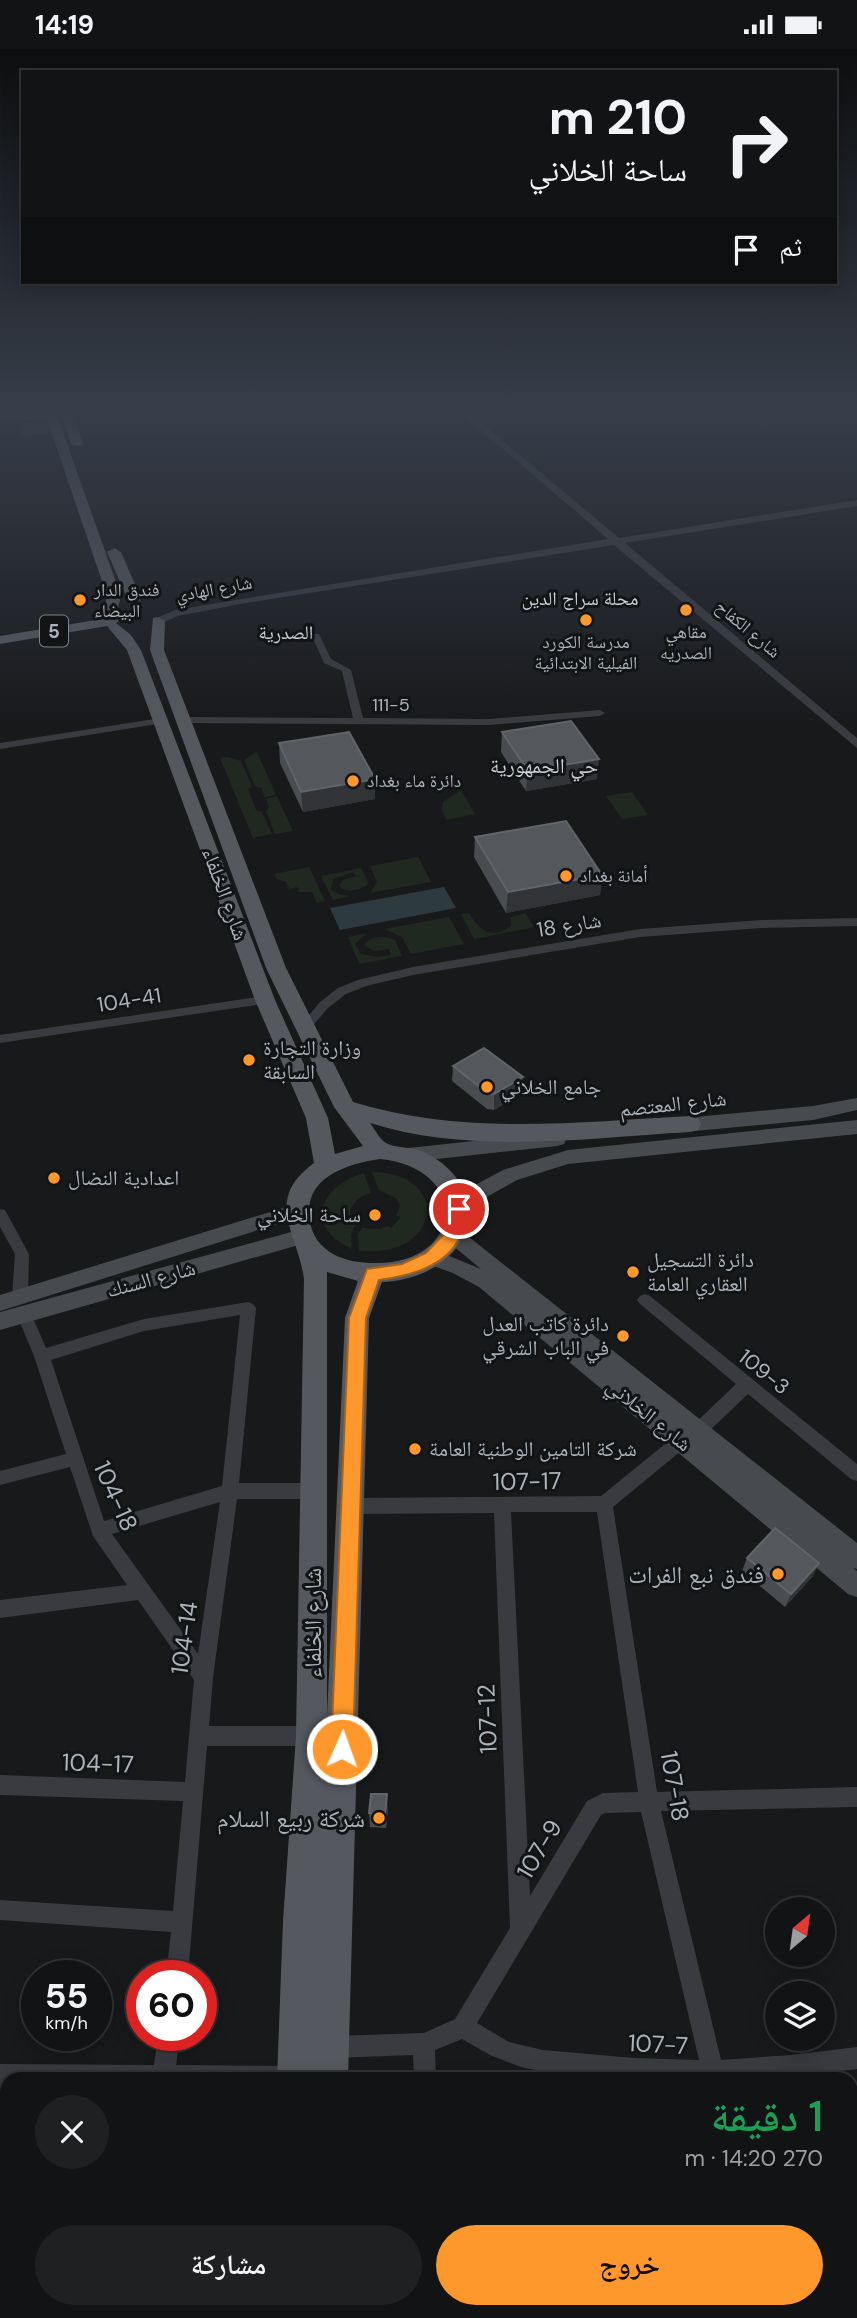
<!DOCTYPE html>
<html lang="ar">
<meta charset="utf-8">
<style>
body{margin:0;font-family:"DM Sans","Noto Naskh Arabic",sans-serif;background:#1f2022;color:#f1f3f6;direction:rtl;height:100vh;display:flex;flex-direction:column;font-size:26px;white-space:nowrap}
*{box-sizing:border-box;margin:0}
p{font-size:23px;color:#9c9ea0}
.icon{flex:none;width:38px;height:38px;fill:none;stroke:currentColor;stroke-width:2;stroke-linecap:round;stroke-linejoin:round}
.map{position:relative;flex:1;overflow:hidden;direction:ltr}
.details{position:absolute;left:0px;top:2023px;width:858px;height:247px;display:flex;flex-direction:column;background:#121314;border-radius:21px 21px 0 0;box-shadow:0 4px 18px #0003,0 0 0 2px #313234;direction:rtl}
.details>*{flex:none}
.hud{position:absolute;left:21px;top:21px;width:816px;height:214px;border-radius:0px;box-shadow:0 4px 18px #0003,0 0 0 2px #313234;direction:rtl;background:#121314;color:#f1f3f6;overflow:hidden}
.needle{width:46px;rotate:29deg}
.controls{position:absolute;left:765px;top:1848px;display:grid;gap:14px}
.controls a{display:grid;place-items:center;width:70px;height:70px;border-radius:50%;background:#121314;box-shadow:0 4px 18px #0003,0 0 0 2px #313234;font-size:35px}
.speed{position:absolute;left:21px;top:1911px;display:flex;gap:14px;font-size:35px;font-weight:700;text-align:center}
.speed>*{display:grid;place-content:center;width:91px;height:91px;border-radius:50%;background:#121314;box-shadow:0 4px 18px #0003,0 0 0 2px #313234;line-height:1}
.speed small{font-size:18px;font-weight:400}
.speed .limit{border:10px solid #d22;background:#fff;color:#111}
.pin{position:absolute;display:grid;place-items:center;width:60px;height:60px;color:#fff;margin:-30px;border:4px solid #fff;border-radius:50%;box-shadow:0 2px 7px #0007}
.me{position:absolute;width:77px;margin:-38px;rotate:2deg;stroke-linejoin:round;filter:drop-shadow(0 0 5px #0008)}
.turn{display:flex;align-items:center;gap:24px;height:147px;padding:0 35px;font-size:32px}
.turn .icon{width:91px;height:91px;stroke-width:2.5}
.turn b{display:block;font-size:49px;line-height:60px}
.then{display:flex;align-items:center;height:66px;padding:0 35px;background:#0003;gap:14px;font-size:26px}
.round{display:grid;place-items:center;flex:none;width:74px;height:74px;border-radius:37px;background:#1f2022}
.summary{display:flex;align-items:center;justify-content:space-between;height:119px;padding:0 35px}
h1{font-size:42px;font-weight:600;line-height:52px;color:#1e9e55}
.button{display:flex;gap:14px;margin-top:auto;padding:14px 35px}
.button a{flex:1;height:80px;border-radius:42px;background:#ff982c;color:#111;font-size:28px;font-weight:600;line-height:80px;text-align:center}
.button a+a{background:#1f2022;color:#f1f3f6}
.status{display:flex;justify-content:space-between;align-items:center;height:49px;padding:0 35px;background:#121314;direction:ltr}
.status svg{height:19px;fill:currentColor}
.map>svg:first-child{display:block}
.green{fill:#202920}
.water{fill:#2d3a40}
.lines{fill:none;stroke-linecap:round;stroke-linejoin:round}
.minor{fill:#393b40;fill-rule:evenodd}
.tertiary{fill:#393b40;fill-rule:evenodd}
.secondary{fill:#474b50;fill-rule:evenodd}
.primary{fill:#55595f;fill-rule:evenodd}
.wall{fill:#494c50}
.shaded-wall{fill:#313336}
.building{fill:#54575c;stroke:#61656a;stroke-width:2}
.route{fill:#ff982c;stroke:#a6631d;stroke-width:2}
.poi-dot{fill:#ff982c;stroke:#131416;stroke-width:2.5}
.labels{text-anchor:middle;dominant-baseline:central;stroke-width:6;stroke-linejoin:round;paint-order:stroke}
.far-street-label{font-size:18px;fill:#aab2bb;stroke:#131416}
.far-poi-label{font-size:18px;fill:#aab2bb;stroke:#131416;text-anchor:start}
.far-neighbourhood-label{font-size:19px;fill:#cbd0d7;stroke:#131416}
.shield{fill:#131416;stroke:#7d838a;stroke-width:2}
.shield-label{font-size:19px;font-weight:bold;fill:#aab2bb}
.far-quarter-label{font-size:21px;fill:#cbd0d7;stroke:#131416}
.street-label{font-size:21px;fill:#aab2bb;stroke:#131416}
.poi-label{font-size:21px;fill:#aab2bb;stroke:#131416;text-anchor:start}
.near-street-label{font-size:24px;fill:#aab2bb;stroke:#131416}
.near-poi-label{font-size:24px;fill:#aab2bb;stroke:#131416;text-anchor:end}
</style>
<div class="status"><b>14:19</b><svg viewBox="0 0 49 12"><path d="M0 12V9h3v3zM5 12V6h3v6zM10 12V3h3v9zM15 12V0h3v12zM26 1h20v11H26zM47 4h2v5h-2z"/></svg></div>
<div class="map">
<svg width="857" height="2269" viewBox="0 0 857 2269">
<rect width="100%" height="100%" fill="#18191b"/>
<!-- green -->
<path class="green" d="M 257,703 L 276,746 L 265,748 L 261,739 L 255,737 L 244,711 Z
M 228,708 L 241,712 L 252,738 L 248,740 L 256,761 L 262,763 L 272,785 L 253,789 L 220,709 Z
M 461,741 L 475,765 L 446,771 L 442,761 L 443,753 Z
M 632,743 L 648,766 L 622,770 L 606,747 Z
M 277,747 L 293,782 L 275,785 L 266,762 L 269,759 L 266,750 Z
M 418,808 L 431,833 L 370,844 L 377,833 L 370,817 Z
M 309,818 L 325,852 L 317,854 L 312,843 L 299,843 L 297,838 L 289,840 L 286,833 L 277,830 L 274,825 Z
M 361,819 L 368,833 L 367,836 C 359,842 345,844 339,837 L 343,831 L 356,827 L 353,823 L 333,830 L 331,840 L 338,845 L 351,847 L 333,851 L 321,827 Z
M 469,864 C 479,881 492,892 511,877 L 511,868 L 525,864 L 534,878 L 474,890 L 461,865 Z
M 449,868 L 464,895 L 411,905 L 402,888 L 385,880 Z
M 367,884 L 355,895 L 361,905 L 378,908 L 391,906 L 389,900 L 374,902 L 364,896 C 370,887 386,886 395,891 L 402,907 L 359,915 L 348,888 Z
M 372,1123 C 452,1124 442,1210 359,1202 L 358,1185 L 362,1179 L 380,1180 L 388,1177 L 391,1179 L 401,1168 L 396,1167 L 400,1157 L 397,1150 L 379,1141 Z
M 364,1124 L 371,1144 C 359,1147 353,1152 350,1164 L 356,1175 L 351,1185 L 352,1200 C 303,1177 320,1137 364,1124 Z"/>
<!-- water -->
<path class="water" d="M 444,838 L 456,859 L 340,881 L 330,859 Z"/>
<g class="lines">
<!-- minor -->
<path class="minor" d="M 313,585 L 319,585 L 331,610 L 351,621 L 363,669 L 489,670 L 600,661 L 605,664 L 600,667 L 489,676 L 181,674 L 176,671 L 181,668 L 353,669 L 342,622 L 324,614 L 312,587 Z
M 161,669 L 164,670 L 164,674 L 0,700 L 0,694 Z
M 857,869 L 857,877 L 761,879 L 640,888 L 413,926 L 366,937 L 346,945 L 328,959 L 310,980 L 306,981 L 300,977 L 320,953 L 338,939 L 358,931 L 413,918 L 640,880 L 761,871 Z
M 265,947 L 271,951 L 269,954 L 0,994 L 0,986 Z
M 0,1160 L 5,1161 L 29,1205 L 28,1248 L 25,1252 L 20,1254 L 15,1252 L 12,1248 L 15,1205 L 0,1178 Z
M 645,1245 L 650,1247 L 857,1415 L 857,1432 L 851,1430 L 748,1345 L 704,1387 L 698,1389 L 692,1387 L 690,1382 L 692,1377 L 736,1335 L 640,1255 L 637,1251 L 640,1247 Z
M 248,1253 L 253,1255 L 256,1259 L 239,1434 L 313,1434 L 319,1437 L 321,1442 L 319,1447 L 313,1450 L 237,1450 L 213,1629 L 209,1677 L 312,1677 L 319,1680 L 322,1687 L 319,1694 L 312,1697 L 207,1697 L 188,1927 L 166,1927 L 171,1883 L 0,1871 L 0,1851 L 173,1862 L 183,1752 L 0,1746 L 0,1726 L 185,1733 L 194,1631 L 138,1551 L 0,1569 L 0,1551 L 127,1536 L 93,1487 L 70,1418 L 0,1436 L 0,1422 L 66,1405 L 34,1307 L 16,1264 L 19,1260 L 24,1258 L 29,1260 L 46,1299 L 144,1270 ZM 240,1266 L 222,1437 L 104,1472 L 51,1311 L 144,1282 ZM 220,1453 L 198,1605 L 112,1485 Z
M 681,1385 L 687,1387 L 689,1392 L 687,1397 L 613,1458 L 657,1743 L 857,1738 L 857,1758 L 661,1762 L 721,2011 L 791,2006 L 857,1998 L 857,2020 L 774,2030 L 600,2029 L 554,2025 L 521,2018 L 490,2006 L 462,1990 L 435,2001 L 436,2030 L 414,2030 L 413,2006 L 333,2009 L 325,2006 L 322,1998 L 325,1990 L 333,1987 L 424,1984 L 455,1970 L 510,1879 L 494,1464 L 351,1465 L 345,1462 L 343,1457 L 345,1452 L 351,1449 L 601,1447 L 675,1387 ZM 511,1463 L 597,1463 L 638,1743 L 603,1744 L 587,1752 L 530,1847 ZM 641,1763 L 699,2011 L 634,2009 L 543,2001 L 509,1993 L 477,1974 L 601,1766 L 605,1764 Z
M 158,1986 L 180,1986 L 176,2016 L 294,2017 L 302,2020 L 305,2028 L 304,2030 L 7,2030 L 7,2037 L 0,2037 L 0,2015 L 154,2016 Z
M 0,2135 L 7,2136 L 7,2160 L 0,2159 Z
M 423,2263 L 447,2263 L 448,2269 L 424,2269 Z"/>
<!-- tertiary -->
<path class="tertiary" d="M 457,361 L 466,361 L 619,489 L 857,451 L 857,457 L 625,494 L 857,689 L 857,699 L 614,496 L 240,555 L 178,567 L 162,574 L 154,574 L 154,570 L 175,561 L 608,490 Z"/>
<!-- secondary -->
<path class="secondary" d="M 857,1049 L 857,1061 L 813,1071 L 674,1084 L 667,1082 L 665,1077 L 667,1072 L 674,1070 L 813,1057 Z
M 857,1071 L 857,1085 L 568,1115 L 517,1131 L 490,1146 L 466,1165 L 459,1167 L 452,1165 L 449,1160 L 477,1135 L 503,1121 L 568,1101 Z
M 557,1083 L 564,1085 L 566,1090 L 564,1095 L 557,1097 L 409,1113 L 402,1111 L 400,1106 L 402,1101 L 409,1099 Z
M 296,1155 L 303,1157 L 306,1162 L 303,1167 L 0,1262 L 0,1246 Z
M 453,1178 L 460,1181 L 857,1494 L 857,1520 L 853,1519 L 857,1522 L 857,1548 L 848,1545 L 479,1238 L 453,1224 L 425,1214 L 422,1208 L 425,1202 L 432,1200 L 481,1220 L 446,1191 L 443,1186 L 446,1181 Z
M 302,1180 L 309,1183 L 312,1188 L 309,1193 L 0,1281 L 0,1263 Z"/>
<!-- primary -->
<path class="primary" d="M 44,361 L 55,361 L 121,547 L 117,563 L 125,567 L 116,574 L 131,586 L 141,601 L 275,951 L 328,1069 L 335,1105 L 363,1097 L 334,1058 L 266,919 L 150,601 L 153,569 L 158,568 L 165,572 L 164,601 L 286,919 L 353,1053 C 463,1087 577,1073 690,1067 L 698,1069 L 701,1075 L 698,1081 L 690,1083 C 585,1089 472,1106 370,1074 C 374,1079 380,1091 386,1094 C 394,1099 409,1098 418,1101 C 458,1115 486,1160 457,1198 C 440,1221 410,1232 382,1233 L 369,1269 L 348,2030 L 277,2030 L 283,1872 L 296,1687 L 304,1230 C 298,1184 263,1151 314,1114 L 306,1069 L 255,951 L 127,601 L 107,577 L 0,595 L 0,587 L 102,570 L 107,547 ZM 380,1110 C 471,1119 465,1215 375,1214 C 361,1214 346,1212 333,1205 C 320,1197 312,1187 310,1172 C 302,1129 346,1115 380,1110 ZM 327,1223 L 358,1232 L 345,1269 L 327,1668 Z
M 61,361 L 72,361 L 83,395 L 81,397 L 71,395 Z
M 114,499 L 121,503 L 141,549 L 139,552 L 134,553 L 127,549 L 107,503 Z
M 238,2263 L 363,2263 L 363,2269 L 237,2269 Z"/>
</g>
<!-- wall -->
<path class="wall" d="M 0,361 L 43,361 L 48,384 L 22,387 L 17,371 L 0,371 Z
M 502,683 L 597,730 L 526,742 L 501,703 Z
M 279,694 L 375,750 L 303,763 L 280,714 Z
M 475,788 L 602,826 L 600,846 L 506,864 L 474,808 Z
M 453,1017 L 523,1028 L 522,1044 L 494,1061 L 487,1060 L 452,1032 Z
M 747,1509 L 819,1514 L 813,1527 L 785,1558 L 742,1522 Z
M 388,1760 L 386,1779 L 370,1778 L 369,1764 Z"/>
<!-- shaded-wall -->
<path class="shaded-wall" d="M 45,368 L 48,384 L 22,387 L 18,371 Z
M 599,710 L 597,730 L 526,742 L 528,722 Z
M 375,730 L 375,750 L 303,763 L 301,743 Z
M 602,826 L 600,846 L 506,864 L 508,843 Z
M 523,1028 L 522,1044 L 494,1061 L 494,1045 Z
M 819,1514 L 813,1527 L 785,1558 L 791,1545 Z
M 387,1745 L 388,1760 L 386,1779 L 385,1765 Z"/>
<!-- building -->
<path class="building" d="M 16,361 L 43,361 L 45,368 L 18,371 Z
M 571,672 L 599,710 L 528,722 L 502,683 Z
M 349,683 L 375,730 L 301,743 L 279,694 Z
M 566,772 L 602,826 L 508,843 L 475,788 Z
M 484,999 L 523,1028 L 494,1045 L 488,1044 L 453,1017 Z
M 775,1479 L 819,1514 L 791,1545 L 747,1509 Z
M 371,1745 L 387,1745 L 385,1765 L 369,1764 Z
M 458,2263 L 583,2263 L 585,2269 L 459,2269 Z"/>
<!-- sky -->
<linearGradient id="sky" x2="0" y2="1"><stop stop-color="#0d0e0f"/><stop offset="0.53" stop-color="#373e4a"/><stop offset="1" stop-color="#373e4a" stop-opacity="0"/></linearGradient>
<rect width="857" height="678" fill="url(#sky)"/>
<!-- route -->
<path class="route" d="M 459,1154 L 467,1160 C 465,1169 464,1180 460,1188 C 446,1218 409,1227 379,1231 L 366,1269 L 353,1700 L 350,1708 L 342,1711 L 335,1708 L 331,1700 L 349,1269 L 367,1220 L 402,1215 L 426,1204 L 445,1184 L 451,1160 Z"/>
<!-- markers -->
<g class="poi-dot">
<circle cx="80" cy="551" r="7"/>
<circle cx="686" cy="561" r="7"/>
<circle cx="586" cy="571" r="7"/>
<circle cx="353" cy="732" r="7"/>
<circle cx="566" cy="827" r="7"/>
<circle cx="249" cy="1011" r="7"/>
<circle cx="487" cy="1038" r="7"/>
<circle cx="54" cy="1129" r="7"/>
<circle cx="375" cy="1166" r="7"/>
<circle cx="633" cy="1223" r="7"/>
<circle cx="623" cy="1287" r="7"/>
<circle cx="415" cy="1400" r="7"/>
<circle cx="778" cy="1525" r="7"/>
<circle cx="379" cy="1769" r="7"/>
</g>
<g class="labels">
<!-- far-street labels -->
<g class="far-street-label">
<text transform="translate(214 540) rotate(-10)">شارع الهادي</text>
<text transform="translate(748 580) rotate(40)">شارع الكفاح</text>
<text x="391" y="656">111-5</text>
</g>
<!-- far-poi labels -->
<g class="far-poi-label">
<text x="94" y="541">فندق الدار<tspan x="94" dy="21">البيضاء</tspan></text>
<text x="686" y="583" text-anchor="middle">مقاهي<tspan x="686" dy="21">الصدريه</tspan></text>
<text x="586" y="593" text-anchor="middle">مدرسة الكورد<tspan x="586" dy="21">الفيلية الابتدائية</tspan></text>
<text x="367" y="732">دائرة ماء بغداد</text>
<text x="580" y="827">أمانة بغداد</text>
</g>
<!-- far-neighbourhood labels -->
<g class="far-neighbourhood-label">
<text x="580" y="549">محلة سراج الدين</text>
<text x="286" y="583">الصدرية</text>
</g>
<!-- shield labels -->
<rect class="shield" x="40" y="566.5" width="28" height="31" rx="5"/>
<g class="shield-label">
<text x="54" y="582">5</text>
</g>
<!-- far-quarter labels -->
<g class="far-quarter-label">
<text x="544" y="717">حي الجمهورية</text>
</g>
<!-- street labels -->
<g class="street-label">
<text transform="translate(225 845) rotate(70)">شارع الخلفاء</text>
<text transform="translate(569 876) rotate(-9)">شارع 18</text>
<text transform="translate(129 951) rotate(-9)">104-41</text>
<text transform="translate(673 1055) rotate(-6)">شارع المعتصم</text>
<text transform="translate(151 1230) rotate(-15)">شارع السنك</text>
<text transform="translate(764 1323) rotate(39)">109-3</text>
<text transform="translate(649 1366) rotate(39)">شارع الخلاني</text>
</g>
<!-- poi labels -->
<g class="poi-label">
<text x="263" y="999">وزارة التجارة<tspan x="263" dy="24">السابقة</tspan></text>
<text x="501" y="1038">جامع الخلاني</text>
<text x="68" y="1129">اعدادية النضال</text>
<text x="361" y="1166" text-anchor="end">ساحة الخلاني</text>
<text x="647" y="1211">دائرة التسجيل<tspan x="647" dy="24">العقاري العامة</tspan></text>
<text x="609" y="1275" text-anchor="end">دائرة كاتب العدل<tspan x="609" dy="24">في الباب الشرقي</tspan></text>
<text x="429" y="1400">شركة التامين الوطنية العامة</text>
</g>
<!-- near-street labels -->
<g class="near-street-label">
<text transform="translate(527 1432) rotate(-1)">107-17</text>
<text transform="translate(116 1447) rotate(66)">104-18</text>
<text transform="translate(312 1574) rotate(-90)">شارع الخلفاء</text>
<text transform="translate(184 1589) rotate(-82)">104-14</text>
<text transform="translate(487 1670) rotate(-92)">107-12</text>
<text transform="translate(98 1714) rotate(2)">104-17</text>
<text transform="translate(675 1737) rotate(80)">107-18</text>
<text transform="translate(539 1800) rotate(-59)">107-9</text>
<text transform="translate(658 1995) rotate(3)">107-7</text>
</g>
<!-- near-poi labels -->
<g class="near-poi-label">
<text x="764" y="1525">فندق نبع الفرات</text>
<text x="365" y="1769">شركة ربيع السلام</text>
</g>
</g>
</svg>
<div class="controls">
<a><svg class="needle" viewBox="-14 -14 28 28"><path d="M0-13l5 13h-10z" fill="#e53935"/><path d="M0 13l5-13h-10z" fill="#9c9ea0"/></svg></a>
<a><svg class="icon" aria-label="layers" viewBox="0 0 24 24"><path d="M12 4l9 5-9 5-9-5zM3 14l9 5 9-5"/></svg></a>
</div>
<div class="speed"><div>55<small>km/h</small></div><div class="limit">60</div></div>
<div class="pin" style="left:459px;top:1160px;background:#d93025"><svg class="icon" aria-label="arrive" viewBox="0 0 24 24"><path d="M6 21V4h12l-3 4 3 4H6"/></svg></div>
<svg class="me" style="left:342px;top:1700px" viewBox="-20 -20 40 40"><circle r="17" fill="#ff982c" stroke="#fff" stroke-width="3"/><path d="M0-11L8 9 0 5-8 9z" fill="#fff"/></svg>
<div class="hud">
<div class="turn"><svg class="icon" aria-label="right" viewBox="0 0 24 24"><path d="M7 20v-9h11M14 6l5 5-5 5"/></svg><div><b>210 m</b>ساحة الخلاني</div></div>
<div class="then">ثم<svg class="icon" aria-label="arrive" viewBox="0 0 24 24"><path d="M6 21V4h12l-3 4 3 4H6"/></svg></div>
</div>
<section class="details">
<div class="summary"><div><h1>1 دقيقة</h1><p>270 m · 14:20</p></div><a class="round"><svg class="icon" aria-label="close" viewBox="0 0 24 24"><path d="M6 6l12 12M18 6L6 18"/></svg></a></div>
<div class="button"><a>خروج</a><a>مشاركة</a></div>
</section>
</div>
